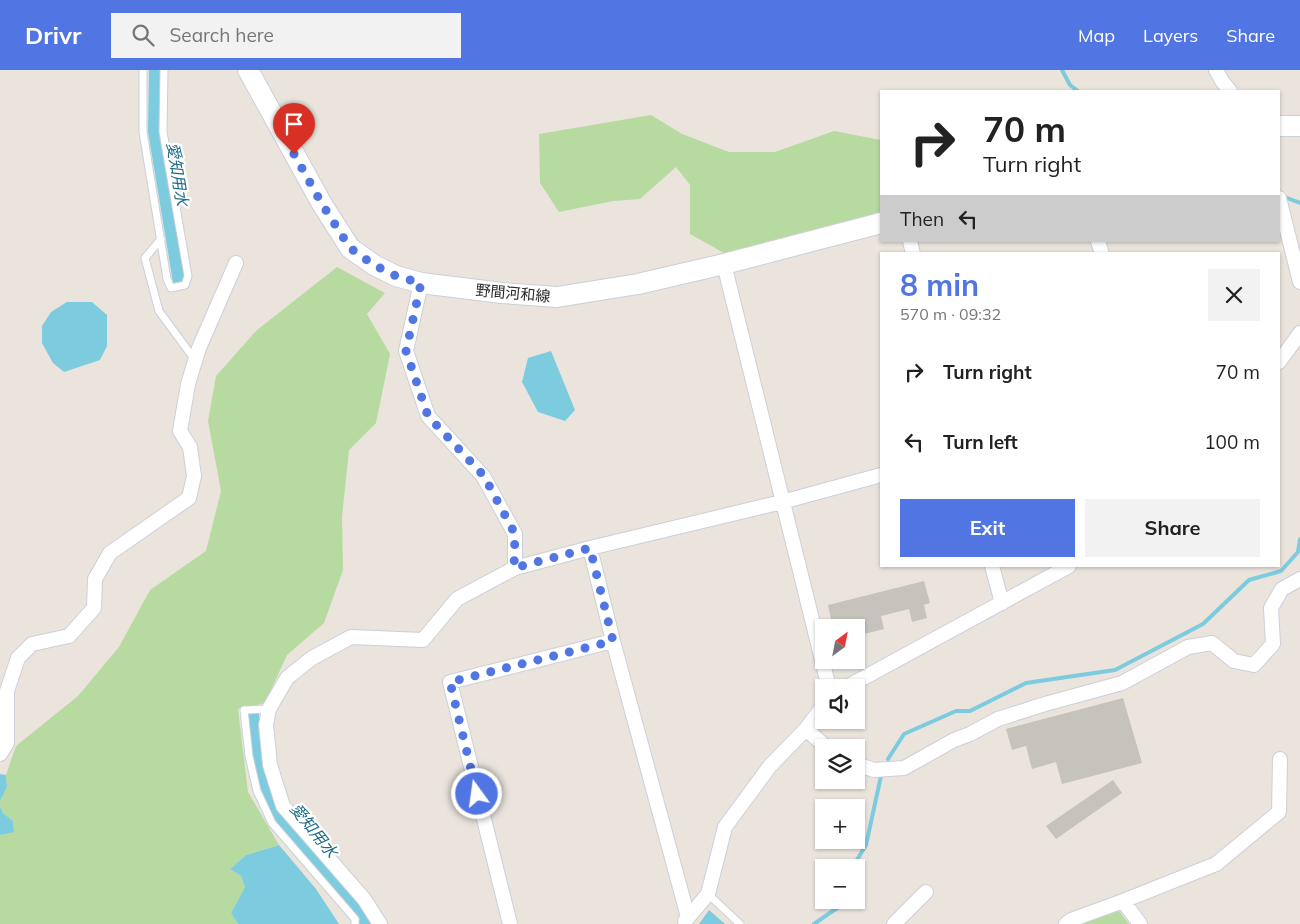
<!DOCTYPE html>
<meta charset="utf-8">
<style>
body{margin:0;font-family:Mulish,"Noto Sans JP",sans-serif;background:#f2f2f2;color:#222;height:100vh;display:flex;flex-direction:column;font-size:19px;white-space:nowrap}
*{box-sizing:border-box;margin:0}
p{font-size:16px;color:#767676}
.icon{flex:none;width:28px;height:28px;fill:none;stroke:currentColor;stroke-width:2;stroke-linecap:round;stroke-linejoin:round}
.map{position:relative;flex:1;overflow:hidden}
.side{position:absolute;left:880px;top:182px;width:400px;height:315px;display:flex;flex-direction:column;background:#fff;border-radius:0px;box-shadow:0 1px 4px #0004}
.side>*{flex:none}
.banner{position:absolute;left:880px;top:20px;width:400px;height:152px;border-radius:0px;box-shadow:0 1px 4px #0004;background:#fff;color:#222;overflow:hidden}
.needle{width:32px;rotate:32deg}
.fabs{position:absolute;left:815px;top:549px;display:grid;gap:10px}
.fabs a{display:grid;place-items:center;width:50px;height:50px;border-radius:0px;background:#fff;box-shadow:0 1px 4px #0004;font-size:25px}
.pin{position:absolute;display:grid;place-items:center;width:42px;height:42px;color:#fff;margin:-51px -21px;border-radius:50% 50% 50% 0;rotate:-45deg;box-shadow:0 0 5px #0007}
.pin .icon{rotate:45deg}
.me{position:absolute;width:55px;margin:-28px;rotate:346deg;stroke-linejoin:round;filter:drop-shadow(0 0 4px #0008)}
.turn{display:flex;align-items:center;gap:18px;height:105px;padding:0 20px;font-size:22px}
.turn .icon{width:65px;height:65px;stroke-width:2.5}
.turn b{display:block;font-size:35px;line-height:42px}
.then{display:flex;align-items:center;height:48px;padding:0 20px;background:#0003;gap:10px;font-size:19px}
.round{display:grid;place-items:center;flex:none;width:52px;height:52px;border-radius:0px;background:#f2f2f2}
.overview{display:flex;align-items:center;justify-content:space-between;height:85px;padding:0 20px}
h1{font-size:30px;font-weight:700;line-height:38px;color:#5175e3}
.button{display:flex;gap:10px;margin-top:auto;padding:10px 20px}
.button a{flex:1;height:58px;border-radius:0px;background:#5175e3;color:#fff;font-size:20px;font-weight:700;line-height:58px;text-align:center}
.button a+a{background:#f2f2f2;color:#222}
ul{padding:0;list-style:none}
li{display:flex;align-items:center;gap:15px;height:70px;padding:0 20px}
li div{flex:1}
li b{display:block;font-size:19px}
li em{font-style:normal}
header{display:flex;align-items:center;gap:30px;box-sizing:border-box;height:70px;padding:0 25px;background:#5175e3;color:#fff}
header strong{font-size:24px}
nav{display:flex;gap:28px;margin-inline-start:auto;font-size:18px}
.search{width:350px;height:45px;background:#f2f2f2;display:flex;align-items:center;gap:12px;box-sizing:border-box;padding:0 18px;border-radius:0px;color:#767676;font-size:19px}
.map>svg:first-child{display:block}
.green{fill:#b7daa1}
.water{fill:#7dcbdf}
.lines{fill:none;stroke-linecap:round;stroke-linejoin:round}
.stream{stroke:#7dcbdf;stroke-width:4}
.canal{stroke:#7dcbdf;stroke-width:12}
.building{fill:#c6c2bc}
.service-casing{stroke:#cccfd9;stroke-width:9}
.minor-casing{stroke:#cccfd9;stroke-width:16}
.secondary-casing{stroke:#cccfd9;stroke-width:22}
.service{stroke:#fff;stroke-width:7}
.minor{stroke:#fff;stroke-width:14}
.secondary{stroke:#fff;stroke-width:20}
.route{stroke:#5175e3;stroke-width:9;stroke-dasharray:0 16.2}
.labels{text-anchor:middle;dominant-baseline:central;stroke-width:4.5;stroke-linejoin:round;paint-order:stroke}
.street-label{font-size:15px;fill:#2a2a2a;stroke:#fff}
.water-label{font-size:16px;font-style:italic;fill:#1e6b89;stroke:#fff}
</style>
<header>
<strong>Drivr</strong>
<div class="search"><svg class="icon" aria-label="search" viewBox="0 0 24 24"><circle cx="10" cy="10" r="6"/><path d="M15 15l6 6"/></svg>Search here</div>
<nav><a>Map</a><a>Layers</a><a>Share</a></nav>
</header>
<div class="map">
<svg width="1300" height="854" viewBox="0 0 1300 854">
<rect width="100%" height="100%" fill="#eae4dd"/>
<!-- green -->
<path class="green" d="M 651,45 L 682,64 L 729,82 L 775,82 L 834,61 L 881,70 L 881,142 L 724,183 L 690,164 L 690,115 L 676,97 L 640,129 L 613,131 L 559,142 L 540,113 L 539,64 Z
M 337,197 L 385,223 L 367,244 L 390,284 L 376,353 L 349,380 L 342,447 L 343,500 L 324,553 L 287,585 L 265,633 L 238,639 L 248,722 L 279,775 L 246,785 L 230,799 L 241,806 L 245,817 L 231,843 L 238,854 L 0,854 L 0,765 L 14,761 L 13,751 L 3,743 L 0,736 L 0,731 L 7,717 L 6,705 L 16,676 L 78,626 L 119,577 L 150,520 L 206,481 L 221,421 L 208,351 L 216,306 L 257,260 Z
M 1119,841 L 1129,854 L 1079,854 Z"/>
<!-- water -->
<path class="water" d="M 67,232 L 92,232 L 107,245 L 107,276 L 100,290 L 64,302 L 53,293 L 42,273 L 42,256 L 51,242 Z
M 551,281 L 575,340 L 565,351 L 538,342 L 522,312 L 528,288 Z
M 0,704 L 6,705 L 7,717 L 0,731 Z
M 0,736 L 3,743 L 13,751 L 14,762 L 0,765 Z
M 279,775 L 316,819 L 339,854 L 238,854 L 231,843 L 245,817 L 241,806 L 230,799 L 246,785 Z
M 709,840 L 725,854 L 699,854 Z"/>
<g class="lines">
<!-- stream -->
<path class="stream" d="M 1062,0 L 1070,15 L 1078,21
M 1287,128 L 1300,133
M 888,689 L 904,664 L 956,641 L 970,641 L 1026,613 L 1115,600 L 1203,554 L 1249,510 L 1281,501 L 1298,482 L 1300,469
M 852,798 L 866,775 L 881,706
M 814,854 L 840,836 L 840,830"/>
<!-- canal -->
<path class="canal" d="M 155,0 L 154,61 L 179,212
M 253,646 L 259,697 L 268,725 L 281,749 L 340,819 L 366,847 L 365,854"/>
</g>
<!-- building -->
<path class="building" d="M 924,511 L 930,533 L 924,535 L 927,548 L 912,552 L 909,539 L 881,546 L 884,559 L 856,566 L 856,558 L 833,558 L 828,535 Z
M 1123,628 L 1142,693 L 1062,714 L 1056,692 L 1032,699 L 1026,676 L 1012,680 L 1006,659 Z
M 1113,710 L 1122,723 L 1056,769 L 1046,756 Z"/>
<g class="lines">
<defs>
<path id="service" d="M 143,0 L 143,62 L 167,209 L 171,218 L 185,215 L 188,206 L 163,62 L 164,0
M 161,169 L 145,188 L 159,241 L 195,290
M 269,639 L 244,640 L 249,686 L 257,721 L 272,753 L 355,849 L 355,854
M 708,824 L 740,854"/>
<path id="minor" d="M 1216,0 L 1222,11 L 1230,21
M 1279,128 L 1300,212
M 910,171 L 913,184
M 1098,171 L 1102,184
M 724,194 L 829,618
M 421,213 L 406,281 L 428,346 L 483,406 L 515,464 L 515,498
M 1279,292 L 1300,263
M 590,478 L 613,571 L 688,847
M 992,496 L 1002,533
M 845,618 L 1069,496
M 806,659 L 827,678
M 0,684 L 7,673 L 7,621 L 18,588 L 32,574 L 69,566 L 94,538 L 95,509 L 110,483 L 189,428 L 194,406 L 190,377 L 180,361 L 188,314 L 199,278 L 236,193
M 856,694 L 874,700 L 904,698 L 954,670 L 970,664 L 998,649 L 1045,634 L 1122,613 L 1188,577 L 1212,573 L 1234,591 L 1254,595 L 1273,574 L 1271,538 L 1282,519 L 1300,509
M 1123,831 L 1140,854
M 685,851 L 708,824 L 725,757 L 770,696 L 806,659 L 824,635
M 380,854 L 364,829 L 283,736 L 270,695 L 266,655 L 269,639 L 287,608 L 312,588 L 351,567 L 423,570 L 457,529 L 515,498 L 590,478 L 782,432 L 881,405
M 510,854 L 450,612 L 613,571
M 894,854 L 926,822
M 1066,854 L 1071,850 L 1123,831 L 1216,794 L 1279,742 L 1280,689"/>
<path id="secondary" d="M 248,0 L 322,134 L 350,178 L 374,195 L 396,206 L 421,213 L 502,223 L 557,227 L 638,214 L 724,194 L 881,153
M 1279,56 L 1300,56"/>
</defs>
<!-- service casing -->
<use href="#service" class="service-casing"/>
<!-- minor casing -->
<use href="#minor" class="minor-casing"/>
<!-- secondary casing -->
<use href="#secondary" class="secondary-casing"/>
<!-- service -->
<use href="#service" class="service"/>
<!-- minor -->
<use href="#minor" class="minor"/>
<!-- secondary -->
<use href="#secondary" class="secondary"/>
</g>
<g class="lines">
<!-- route -->
<path class="route" d="M 294,84 L 322,134 L 350,178 L 374,195 L 396,206 L 421,213 L 406,281 L 428,346 L 484,406 L 515,464 L 514,498 L 590,478 L 613,571 L 450,612 L 477,724"/>
</g>
<g class="labels">
<!-- street labels -->
<g class="street-label">
<text transform="translate(513 223) rotate(5)">野間河和線</text>
</g>
<!-- water labels -->
<g class="water-label">
<text transform="translate(178 104) rotate(81)">愛知用水</text>
<text transform="translate(314 760) rotate(51)">愛知用水</text>
</g>
</g>
</svg>
<div class="fabs">
<a><svg class="needle" viewBox="-14 -14 28 28"><path d="M0-13l5 13h-10z" fill="#e53935"/><path d="M0 13l5-13h-10z" fill="#767676"/></svg></a>
<a><svg class="icon" aria-label="sound" viewBox="0 0 24 24"><path d="M4 9h4l5-4v14l-5-4H4zM17 9q2 3 0 6"/></svg></a>
<a><svg class="icon" aria-label="layers" viewBox="0 0 24 24"><path d="M12 4l9 5-9 5-9-5zM3 14l9 5 9-5"/></svg></a>
<a>+</a>
<a>−</a>
</div>
<div class="pin" style="left:294px;top:84px;background:#d93025"><svg class="icon" aria-label="arrive" viewBox="0 0 24 24"><path d="M6 21V4h12l-3 4 3 4H6"/></svg></div>
<svg class="me" style="left:477px;top:724px" viewBox="-20 -20 40 40"><circle r="17" fill="#5175e3" stroke="#fff" stroke-width="3"/><path d="M0-11L8 9 0 5-8 9z" fill="#fff"/></svg>
<div class="banner">
<div class="turn"><svg class="icon" aria-label="right" viewBox="0 0 24 24"><path d="M7 20v-9h11M14 6l5 5-5 5"/></svg><div><b>70 m</b>Turn right</div></div>
<div class="then">Then<svg class="icon" aria-label="left" viewBox="0 0 24 24"><path d="M17 20v-9H6M10 6l-5 5 5 5"/></svg></div>
</div>
<section class="side">
<div class="overview"><div><h1>8 min</h1><p>570 m · 09:32</p></div><a class="round"><svg class="icon" aria-label="close" viewBox="0 0 24 24"><path d="M6 6l12 12M18 6L6 18"/></svg></a></div>
<ul>
<li><svg class="icon" aria-label="right" viewBox="0 0 24 24"><path d="M7 20v-9h11M14 6l5 5-5 5"/></svg><div><b>Turn right</b></div><em>70 m</em></li>
<li><svg class="icon" aria-label="left" viewBox="0 0 24 24"><path d="M17 20v-9H6M10 6l-5 5 5 5"/></svg><div><b>Turn left</b></div><em>100 m</em></li>
</ul>
<div class="button"><a>Exit</a><a>Share</a></div>
</section>
</div>
